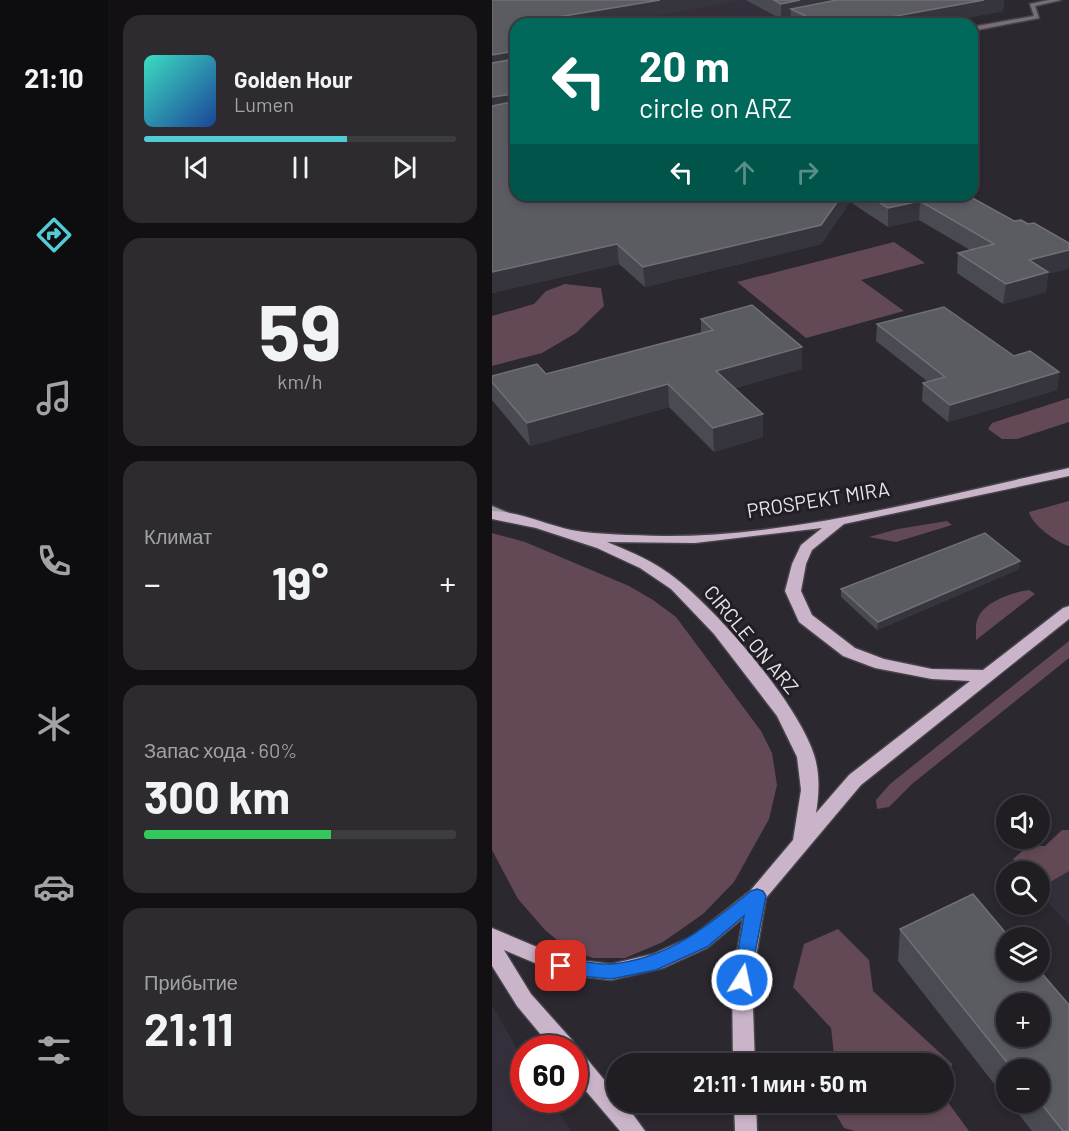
<!DOCTYPE html>
<html lang="ru">
<head>
<meta charset="utf-8">
<style>
  :root { --surface:#201e23; --page:#2d2b30; --text:#f1f3f6; --muted:#a2a2a6; --line:#3d3c41; --accent:#52cbd7 }
  body { margin:0; font-family:Barlow,sans-serif; background:var(--page); color:var(--text); height:100vh; display:flex; flex-direction:column; font-size:22px; white-space:nowrap }
  * { box-sizing:border-box; margin:0 }
  p { font-size:20px; color:var(--muted) }
  .icon { flex:none; width:33px; height:33px; fill:none; stroke:currentColor; stroke-width:2; stroke-linecap:round; stroke-linejoin:round }
  .map { position:relative; flex:1; overflow:hidden }
  .details { display:flex; flex-direction:column; gap:15px; padding:15px; background:#121013; width:384px }
  .details>* { flex:none }
  .banner { position:absolute; left:18px; top:18px; width:468px; height:183px; border-radius:18px; box-shadow:0 3px 9px #0003,0 0 0 2px var(--line); background:#00695c; color:#fff; overflow:hidden }
  .controls { position:absolute; left:504px; top:795px; display:grid; gap:12px }
  .controls a { display:grid; place-items:center; width:54px; height:54px; border-radius:50%; background:var(--surface); box-shadow:0 3px 9px #0003,0 0 0 2px var(--line); font-size:30px }
  .speed { position:absolute; left:18px; top:1035px; display:flex; gap:12px; font-size:30px; font-weight:700; text-align:center }
  .speed>* { display:grid; place-content:center; width:78px; height:78px; border-radius:50%; background:var(--surface); box-shadow:0 3px 9px #0003,0 0 0 2px var(--line); line-height:1 }
  .speed .limit { border:9px solid #d22; background:#fff; color:#111 }
  .pin { position:absolute; display:grid; place-items:center; width:51px; height:51px; color:#fff; margin:-26px; border-radius:12px; box-shadow:0 3px 9px #0006 }
  .me { position:absolute; width:66px; margin:-33px; rotate:10deg; stroke-linejoin:round; filter:drop-shadow(0 0 4px #0008) }
  .turn { display:flex; align-items:center; gap:21px; height:126px; padding:0 30px; font-size:27px }
  .turn .icon { width:78px; height:78px; stroke-width:2.5 }
  .turn b { display:block; font-size:42px; line-height:51px }
  .lanes { display:flex; align-items:center; height:57px; padding:0 30px; background:#0003; justify-content:center; gap:30px; direction:ltr }
  .lanes .off { opacity:.35 }
  .big { font-size:45px; font-weight:700; line-height:1.1 }
  .details .card { flex:1; display:flex; flex-direction:column; justify-content:center; gap:9px; min-width:0; padding:0 21px; border-radius:18px; background:var(--page) }
  .details .dial { align-items:center; gap:0 }
  .dial b { font-size:78px; line-height:1 }
  .song { display:flex; align-items:center; gap:18px }
  .cover { width:72px; height:72px; border-radius:9px; background:linear-gradient(135deg,hsl(170 70% 55%),hsl(220 70% 35%)) }
  .played { height:6px; border-radius:3px; background:linear-gradient(90deg,var(--accent) 65%,var(--line) 65%) }
  .keys { display:flex; justify-content:space-around; direction:ltr }
  .heat { display:flex; justify-content:space-between; align-items:center; font-size:33px; direction:ltr }
  .charge { height:9px; border-radius:4px; background:linear-gradient(90deg,#34c759 60%,var(--line) 0) }
  .trip { position:absolute; left:114px; top:1053px; width:348px; height:60px; border-radius:30px; background:var(--surface); box-shadow:0 3px 9px #0003,0 0 0 2px var(--line); font-weight:700; line-height:60px; text-align:center }
  main { display:flex; flex:1; min-height:0 }
  .tab-bar { display:flex; flex-direction:column; width:108px; justify-content:space-around; align-items:center; background:#0d0c0e; color:var(--muted) }
  .tab-bar .icon { width:42px; height:42px }
  .tab-bar .on { color:var(--accent) }
  .tab-bar b { font-size:27px; color:var(--text) }
  .map>svg:first-child { display:block }
  .built { fill:#352f3b }
  .green { fill:#634956 }
  .lines { fill:none; stroke-linecap:round; stroke-linejoin:round }
  .street-casing { stroke:#464349; stroke-width:3 }
  .secondary-casing { stroke:#464349; stroke-width:3 }
  .primary-casing { stroke:#464349; stroke-width:3 }
  .street { fill:#796f79; fill-rule:evenodd }
  .secondary { fill:#a696a6; fill-rule:evenodd }
  .primary { fill:#cab4c9; fill-rule:evenodd }
  .wall { fill:#4a4a52; fill-rule:evenodd }
  .shaded-wall { fill:#36353d }
  .building { fill:#5b5b62; stroke:#717078; stroke-width:1.5; fill-rule:evenodd }
  .route { fill:#1a73e8; stroke:#114b97; stroke-width:1.5 }
  .labels { text-anchor:middle; dominant-baseline:central; stroke-width:6; stroke-linejoin:round; paint-order:stroke }
  .street-label { font-size:20px; fill:#e9e6eb; stroke:#211e25 }
</style>
</head>
<body>
<main>
<nav class="tab-bar">
<b>21:10</b>
<svg class="icon on" aria-label="directions" viewBox="0 0 24 24"><path d="M12 3l9 9-9 9-9-9zM9 14v-3h6M13 9l2 2-2 2"/></svg>
<svg class="icon" aria-label="music" viewBox="0 0 24 24"><path d="M9 18V5l10-2v13"/><circle cx="6" cy="18" r="3"/><circle cx="16" cy="16" r="3"/></svg>
<svg class="icon" aria-label="phone" viewBox="0 0 24 24"><path d="M5 4h4l2 5-3 2q2 4 5 5l2-3 5 2v4C11 20 4 13 5 4z"/></svg>
<svg class="icon" aria-label="climate" viewBox="0 0 24 24"><path d="M12 3v18M4 7l16 10M4 17L20 7"/></svg>
<svg class="icon" aria-label="car" viewBox="0 0 24 24"><path d="M5 17H2v-5l4-1 3-4h7l3 4 3 1v5h-3M9 17h6M6 11h13"/><circle cx="7" cy="17" r="2"/><circle cx="17" cy="17" r="2"/></svg>
<svg class="icon" aria-label="filters" viewBox="0 0 24 24"><path d="M4 7h16M4 17h16"/><circle cx="9" cy="7" r="2"/><circle cx="15" cy="17" r="2"/></svg>
</nav>
<section class="details">
<div class="card">
<div class="song"><i class="cover"></i><div><b>Golden Hour</b><p>Lumen</p></div></div>
<div class="played"></div>
<div class="keys"><svg class="icon" aria-label="previous" viewBox="0 0 24 24"><path d="M18 5L8 12l10 7zM5 5v14"/></svg><svg class="icon" aria-label="pause" viewBox="0 0 24 24"><path d="M8 5v14M16 5v14"/></svg><svg class="icon" aria-label="next" viewBox="0 0 24 24"><path d="M6 5l10 7-10 7zM19 5v14"/></svg></div>
</div>
<div class="card dial"><b>59</b><p>km/h</p></div>
<div class="card"><p>Климат</p>
<div class="heat"><a>−</a><b class="big">19°</b><a>+</a></div>
</div>
<div class="card"><p>Запас хода · 60%</p><b class="big">300 km</b><div class="charge"></div></div>
<div class="card"><p>Прибытие</p><b class="big">21:11</b></div>
</section>
<div class="map">
<svg width="577" height="1131" viewBox="0 0 577 1131">
  <rect width="100%" height="100%" fill="#2b282f"/>
  <g class="built">
    <polygon points="0,0 380,0 249,24 24,24"/>
    <polygon points="577,848 577,925 548,893 548,872 529,872"/>
    <polygon points="0,1005 31,1059 32,1100 57,1100 80,1131 0,1131"/>
  </g>
  <g class="green">
    <polygon points="402,242 433,263 369,280 412,311 314,338 245,282"/>
    <polygon points="73,284 109,288 112,306 84,333 50,353 0,366 0,316 42,304 54,291"/>
    <polygon points="577,398 577,422 525,439 510,439 496,429 500,423"/>
    <path d="M577,501V546C565,543 539,524 537,512Z"/>
    <polygon points="455,521 460,525 404,542 377,537 406,529"/>
    <polygon points="0,533 33,542 137,586 161,600 184,617 269,731 280,753 285,785 277,819 242,882 211,914 171,942 133,958 101,958 77,950 53,930 26,899 0,850"/>
    <path d="M537,590L543,594L484,640C484,632 483,622 487,616C494,601 522,592 537,590Z"/>
    <polygon points="577,641 577,658 420,784 397,807 385,809 384,800 398,784"/>
    <polygon points="570,830 577,830 577,871 553,885 548,883 548,872 531,871 521,859 536,846 553,846"/>
    <polygon points="346,929 377,960 381,991 460,1064 452,1095 452,1064 343,1063 339,1028 301,987 312,944"/>
    <polygon points="452,1097 477,1131 363,1131 352,1128 339,1106 340,1102 452,1102"/>
  </g>
  <g class="lines">
    <defs>
      <g id="street">
        <polygon points="557,0 569,0 543,6 547,18 480,31 480,27 542,16 538,4"/>
        <polygon points="313,15 315,18 286,24 273,24"/>
      </g>
      <polygon id="secondary" points="0,506 17,513 19,515 13,518 0,513"/>
      <g id="primary">
        <path d="M577,468V476L352,524L320,550L314,564L309,591L320,615L363,648L392,659L440,669L491,670L571,608L577,606V619L369,785L274,898L260,980L263,1064H241L240,980L251,918L215,948L171,968L119,980L69,974L12,950L39,994L81,1041L84,1048L83,1051L90,1053L124,1094V1102H132L153,1131H128L82,1077V1048H60L25,1006L0,966V928L71,958L119,964L161,954L201,936L258,891L301,840L309,790L305,757L285,716L222,634L179,589L148,568L105,548L44,528L0,519V511C28,512 53,524 79,530C108,535 141,535 170,536C303,537 447,496 577,468ZM330,528L309,545L300,564L293,591L307,622L351,656L383,668L440,679L478,681L357,775L324,813C327,795 328,776 323,758C309,706 218,600 172,570C155,558 134,550 115,542L203,543Z"/>
        <polygon points="242,1102 264,1102 265,1131 243,1131"/>
      </g>
    </defs>
    <use href="#street" class="street-casing"/>
    <use href="#secondary" class="secondary-casing"/>
    <use href="#primary" class="primary-casing"/>
    <use href="#street" class="street"/>
    <use href="#secondary" class="secondary"/>
    <use href="#primary" class="primary"/>
  </g>
  <g class="wall">
    <polygon points="254,0 512,0 511,11 442,24 300,24 299,17 289,19"/>
    <polygon points="24,24 24,195 103,201 133,195 475,195 556,274 554,292 511,304 465,273 466,253 478,250 427,220 396,227 358,202 329,244 153,287 127,264 0,293"/>
    <polygon points="209,319 310,369 243,388 271,437 222,452 177,407 38,446 0,400 0,376 54,374 209,333"/>
    <polygon points="385,324 522,356 567,372 565,390 456,422 430,401 431,383 436,382 384,341"/>
    <polygon points="527,569 385,630 349,597 349,589"/>
    <path d="M481,894L518,938H514V970H547L577,1005V1131H540L517,1102H548V1070H514V1099L406,961L408,929ZM514,1004H548V1036H514Z"/>
  </g>
  <g class="shaded-wall">
    <polygon points="168,0 253,0 117,24 28,24"/>
    <polygon points="308,0 385,0 299,9 299,17 289,19 289,4"/>
    <polygon points="492,0 512,0 511,11 442,24 360,24"/>
    <polygon points="22,51 24,67 0,71 0,55"/>
    <polygon points="22,94 24,111 0,115 0,97"/>
    <polygon points="350,195 358,195 358,202 329,244 153,287 151,267"/>
    <polygon points="428,201 427,220 396,227 396,208"/>
    <polygon points="125,244 127,264 0,293 0,272"/>
    <polygon points="577,250 577,269 556,274 554,292 511,304 514,284 537,260"/>
    <polygon points="310,347 310,369 224,393 224,371"/>
    <polygon points="567,372 565,390 456,422 458,405"/>
    <polygon points="176,384 177,407 38,446 35,423"/>
    <polygon points="271,414 271,437 222,452 221,428"/>
    <polygon points="528,561 527,569 385,630 386,622"/>
  </g>
  <g class="building">
    <polygon points="0,0 168,0 24,24 21,25 24,27 24,53 22,51 0,55"/>
    <polygon points="282,0 308,0 289,4"/>
    <polygon points="345,0 492,0 360,24 330,24 299,9"/>
    <polygon points="24,55 24,96 22,94 0,97 0,63 23,59"/>
    <polygon points="24,100 24,195 96,195 103,201 133,195 350,195 329,225 151,267 125,244 0,272 0,106 24,101"/>
    <polygon points="376,195 475,195 522,221 529,220 536,224 542,223 577,243 577,250 537,260 556,272 514,284 466,253 502,244 428,201 396,208"/>
    <polygon points="260,305 310,347 224,371 271,414 221,428 176,384 35,423 0,382 0,376 45,364 54,374 221,330 209,319"/>
    <polygon points="452,307 522,356 538,351 567,372 458,405 431,383 453,377 385,324"/>
    <polygon points="493,533 528,561 386,622 349,589"/>
    <path d="M481,894L518,938H514V970H547L577,1005V1131H571L548,1102V1070H521L408,929ZM514,1004H548V1036H514Z"/>
  </g>
  <path class="route" d="M265,889L271,891L274,896L257,985L250,987L244,985L241,980L252,916L215,947L164,970L119,979L69,974L62,972L59,966L62,961L69,958C85,960 104,965 120,964C178,958 215,926 259,891Z"/>
  <g class="labels">
    <g class="street-label">
      <text transform="translate(326 499) rotate(-9)">PROSPEKT MIRA</text>
      <text transform="translate(260 639) rotate(50)">CIRCLE ON ARZ</text>
    </g>
  </g>
</svg>
<div class="controls">
<a><svg class="icon" aria-label="sound" viewBox="0 0 24 24"><path d="M4 9h4l5-4v14l-5-4H4zM17 9q2 3 0 6"/></svg></a>
<a><svg class="icon" aria-label="search" viewBox="0 0 24 24"><circle cx="10" cy="10" r="6"/><path d="M15 15l6 6"/></svg></a>
<a><svg class="icon" aria-label="layers" viewBox="0 0 24 24"><path d="M12 4l9 5-9 5-9-5zM3 14l9 5 9-5"/></svg></a>
<a>+</a>
<a>−</a>
</div>
<div class="speed"><div class="limit">60</div></div>
<div class="pin" style="left:69px;top:966px;background:#d93025"><svg class="icon" aria-label="arrive" viewBox="0 0 24 24"><path d="M6 21V4h12l-3 4 3 4H6"/></svg></div>
<svg class="me" style="left:250px;top:980px" viewBox="-20 -20 40 40"><circle r="17" fill="#1a73e8" stroke="#fff" stroke-width="3"/><path d="M0-11L8 9 0 5-8 9z" fill="#fff"/></svg>
<div class="trip">21:11 · 1 мин · 50 m</div>
<div class="banner">
<div class="turn"><svg class="icon" aria-label="left" viewBox="0 0 24 24"><path d="M17 20v-9H6M10 6l-5 5 5 5"/></svg><div><b>20 m</b>circle on ARZ</div></div>
<div class="lanes"><svg class="icon" aria-label="left" viewBox="0 0 24 24"><path d="M17 20v-9H6M10 6l-5 5 5 5"/></svg><svg class="icon off" aria-label="ahead" viewBox="0 0 24 24"><path d="M12 20V5M6 11l6-6 6 6"/></svg><svg class="icon off" aria-label="right" viewBox="0 0 24 24"><path d="M7 20v-9h11M14 6l5 5-5 5"/></svg></div>
</div>
</div>
</main>
</body>
</html>
